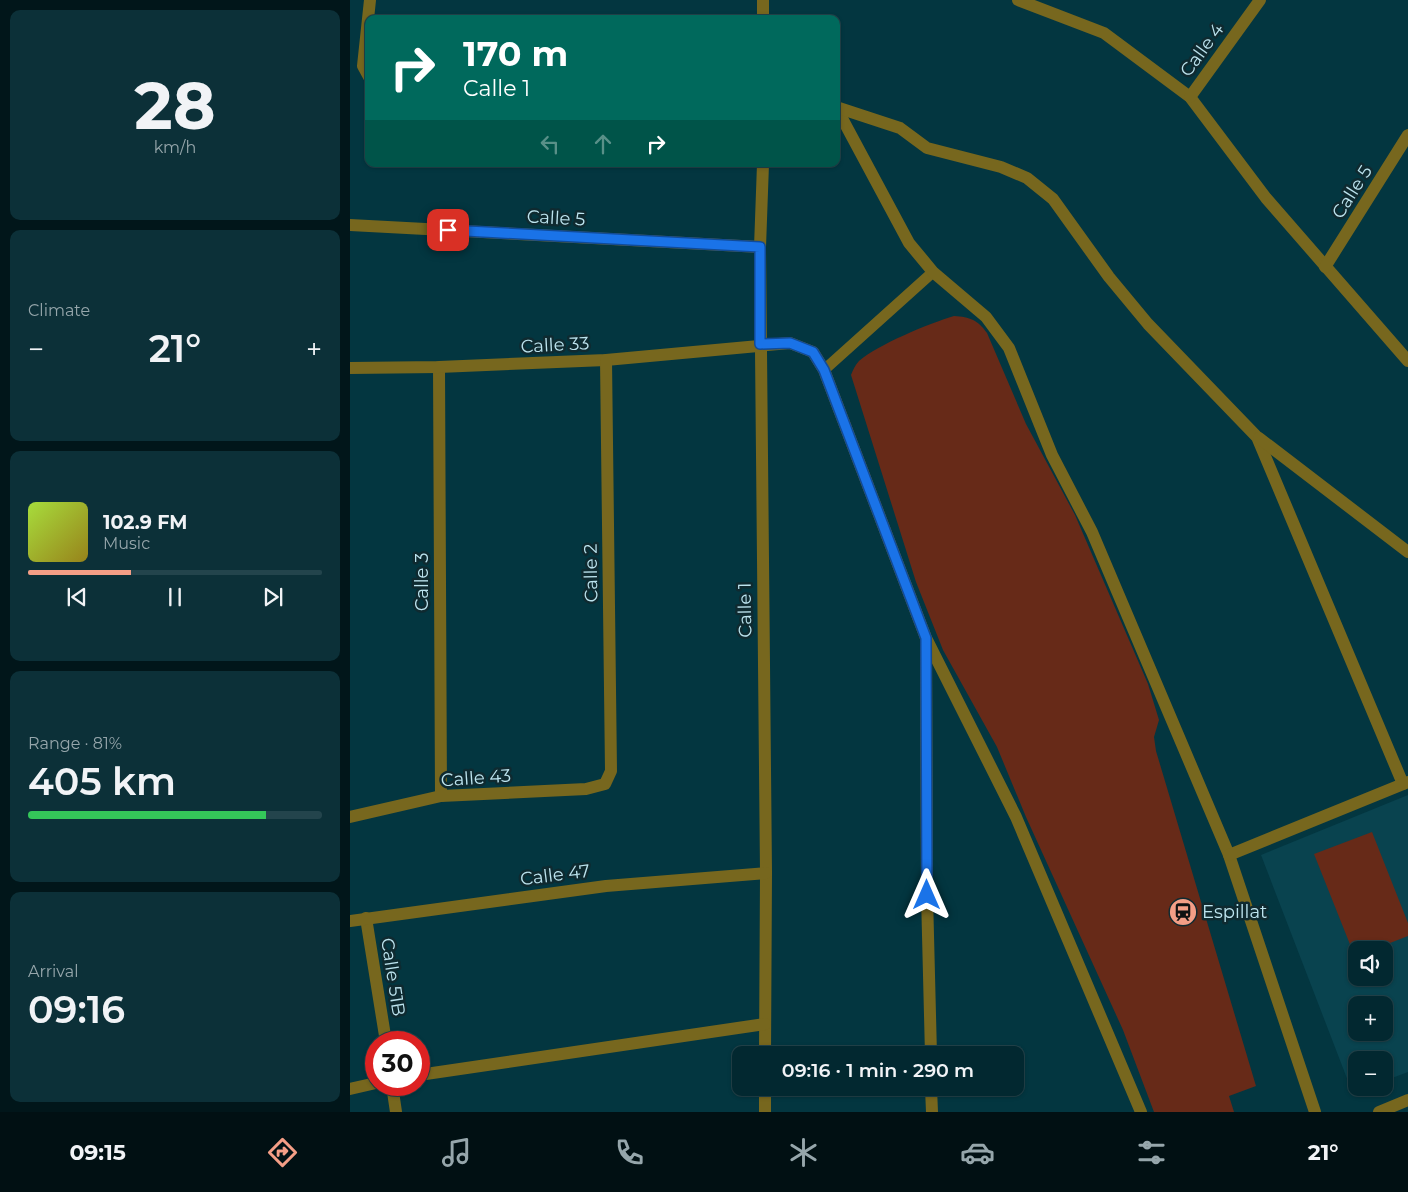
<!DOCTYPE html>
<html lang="en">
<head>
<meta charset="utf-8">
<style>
  :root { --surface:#022830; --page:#0c3038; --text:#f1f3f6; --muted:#96a6ab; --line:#23444c; --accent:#f49e86 }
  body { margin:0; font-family:Montserrat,sans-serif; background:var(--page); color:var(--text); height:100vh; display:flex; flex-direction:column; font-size:19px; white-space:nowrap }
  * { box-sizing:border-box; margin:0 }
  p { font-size:16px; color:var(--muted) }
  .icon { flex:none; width:28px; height:28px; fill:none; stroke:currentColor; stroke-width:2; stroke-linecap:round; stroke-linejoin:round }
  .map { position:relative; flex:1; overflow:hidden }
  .panel { display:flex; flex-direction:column; gap:10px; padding:10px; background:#01161a; width:350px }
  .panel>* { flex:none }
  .guide { position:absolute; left:15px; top:15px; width:475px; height:152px; border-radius:10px; box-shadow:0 1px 4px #0004,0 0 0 1px var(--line); background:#00695c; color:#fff; overflow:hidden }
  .tools { position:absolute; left:998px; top:941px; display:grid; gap:10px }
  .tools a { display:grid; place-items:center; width:45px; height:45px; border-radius:10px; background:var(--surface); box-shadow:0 1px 4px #0004,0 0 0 1px var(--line); font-size:25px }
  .speed { position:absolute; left:15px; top:1031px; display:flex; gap:10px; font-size:25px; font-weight:700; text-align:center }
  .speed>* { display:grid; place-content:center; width:65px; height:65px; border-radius:50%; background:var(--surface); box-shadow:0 1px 4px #0004,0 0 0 1px var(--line); line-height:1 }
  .speed .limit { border:8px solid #d22; background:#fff; color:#111 }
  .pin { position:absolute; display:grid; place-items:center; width:42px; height:42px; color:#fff; margin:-21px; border-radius:10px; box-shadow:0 2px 8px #0006 }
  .me { position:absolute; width:55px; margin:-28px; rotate:0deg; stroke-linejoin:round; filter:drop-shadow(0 0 4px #0008) }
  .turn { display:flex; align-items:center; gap:18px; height:105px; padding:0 15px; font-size:22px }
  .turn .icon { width:65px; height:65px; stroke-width:2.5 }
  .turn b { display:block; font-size:35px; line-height:42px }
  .lanes { display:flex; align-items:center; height:48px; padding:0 15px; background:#0003; justify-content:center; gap:25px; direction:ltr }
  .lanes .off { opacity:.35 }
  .big { font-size:38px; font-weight:600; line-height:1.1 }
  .panel .card { flex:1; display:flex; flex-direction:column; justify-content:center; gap:8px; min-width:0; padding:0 18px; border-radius:10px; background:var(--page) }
  .panel .dial { align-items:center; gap:0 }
  .dial b { font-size:65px; line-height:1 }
  .song { display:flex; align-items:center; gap:15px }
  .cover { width:60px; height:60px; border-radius:8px; background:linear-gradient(135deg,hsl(80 70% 55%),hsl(50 70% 35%)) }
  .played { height:5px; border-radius:2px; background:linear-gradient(90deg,var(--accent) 35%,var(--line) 35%) }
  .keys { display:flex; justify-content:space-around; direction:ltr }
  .heat { display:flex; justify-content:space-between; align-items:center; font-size:28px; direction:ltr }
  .charge { height:8px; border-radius:4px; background:linear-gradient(90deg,#34c759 81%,var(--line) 0) }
  .trip { position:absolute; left:382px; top:1046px; width:292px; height:50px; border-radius:10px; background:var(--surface); box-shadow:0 1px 4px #0004,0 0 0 1px var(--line); font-weight:600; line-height:50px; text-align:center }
  .dock { display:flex; height:80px; justify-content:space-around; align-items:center; background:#011013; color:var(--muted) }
  .dock .icon { width:35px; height:35px }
  .dock .on { color:var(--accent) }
  .dock b { font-size:22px; color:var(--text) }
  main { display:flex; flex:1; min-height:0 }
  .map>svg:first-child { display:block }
  .built { fill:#09434f; fill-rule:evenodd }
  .green { fill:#672a18 }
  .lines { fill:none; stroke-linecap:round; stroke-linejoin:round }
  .service { stroke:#77671e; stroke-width:11 }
  .minor { stroke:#77671e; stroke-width:12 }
  .route-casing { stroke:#114b97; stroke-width:12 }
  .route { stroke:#1a73e8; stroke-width:9 }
  .labels { text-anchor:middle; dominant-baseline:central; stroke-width:5; stroke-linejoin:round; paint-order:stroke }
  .street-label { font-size:18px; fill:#bde4ef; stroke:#0f2a30 }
  .poi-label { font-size:18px; fill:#bde4ef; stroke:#0f2a30; text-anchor:start }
</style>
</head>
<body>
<main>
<section class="panel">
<div class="card dial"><b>28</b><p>km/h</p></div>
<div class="card"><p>Climate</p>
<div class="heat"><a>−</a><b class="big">21°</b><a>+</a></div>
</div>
<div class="card">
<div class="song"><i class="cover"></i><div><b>102.9 FM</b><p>Music</p></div></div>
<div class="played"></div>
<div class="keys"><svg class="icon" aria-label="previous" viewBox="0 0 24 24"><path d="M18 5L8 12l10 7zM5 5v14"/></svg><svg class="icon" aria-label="pause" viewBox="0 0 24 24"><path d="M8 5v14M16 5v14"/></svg><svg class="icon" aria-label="next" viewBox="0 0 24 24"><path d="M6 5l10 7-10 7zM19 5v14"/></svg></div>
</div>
<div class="card"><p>Range · 81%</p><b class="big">405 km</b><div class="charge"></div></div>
<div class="card"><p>Arrival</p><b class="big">09:16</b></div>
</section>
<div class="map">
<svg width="1058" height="1112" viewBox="0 0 1058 1112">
  <rect width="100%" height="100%" fill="#033640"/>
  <path class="built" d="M1058,795V1072L1034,1081V1060H1006V1088H1019L1003,1094L911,855ZM1006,950H1034V978H1006ZM1006,1005H1034V1032H1006Z"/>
  <g class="green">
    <path d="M604,316C620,317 628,320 637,333L676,424L725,515L798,684L809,720L804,737L806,751L906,1086L879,1096L884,1112H804L773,1030L676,817L647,747L593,650L566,582L501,375C503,370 505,365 509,361C527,345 580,323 604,316Z"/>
    <polygon points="1022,832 1058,923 1058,936 1022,950 1006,950 1005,957 964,854"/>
  </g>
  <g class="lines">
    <polyline class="service" points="474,370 583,272"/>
    <g class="minor">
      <polyline points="413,0 413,19"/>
      <polyline points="668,0 754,33 840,97 916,198 1058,361"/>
      <polyline points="19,77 13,66 20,0"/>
      <polyline points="840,97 910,0"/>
      <polyline points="486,107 559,243 583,272 636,317 659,348 702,455 742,532 879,855 965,1112"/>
      <polyline points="486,107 550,128 577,148 651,167 677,178 703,199 759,277 798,324 907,437 1053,784"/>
      <polyline points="413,164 410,247 416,873 415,1055"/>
      <polyline points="0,225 410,247"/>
      <polyline points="975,267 1058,135"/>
      <polyline points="89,367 91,796"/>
      <polyline points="0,368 89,367 256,360 440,343 463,352 474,370 576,638 666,817 791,1112"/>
      <polyline points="909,438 1058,552"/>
      <polyline points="576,640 577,895 581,1055"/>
      <polyline points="0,817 91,796 236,789 255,784 261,771 256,360"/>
      <polyline points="879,855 1058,782"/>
      <polyline points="16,918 36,1042"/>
      <polyline points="0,921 256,886 416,873"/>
      <polyline points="69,1075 415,1024"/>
      <polyline points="42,1085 46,1112"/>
      <polyline points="581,1088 582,1112"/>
      <polyline points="0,1089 26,1083"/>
      <polyline points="415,1112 415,1088"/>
      <polyline points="1029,1112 1058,1100"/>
    </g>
  </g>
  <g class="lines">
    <defs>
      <polyline id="route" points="98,230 410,247 410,344 440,343 463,352 474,370 576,638 577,895"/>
    </defs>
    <use href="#route" class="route-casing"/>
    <use href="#route" class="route"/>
  </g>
  <defs>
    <symbol id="station-disc" viewBox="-11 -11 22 22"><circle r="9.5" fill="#f49e86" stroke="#0f2a30"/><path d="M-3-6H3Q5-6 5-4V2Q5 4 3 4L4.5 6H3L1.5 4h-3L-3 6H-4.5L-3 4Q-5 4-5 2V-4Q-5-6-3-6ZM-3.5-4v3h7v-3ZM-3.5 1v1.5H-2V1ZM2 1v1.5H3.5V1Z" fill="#111"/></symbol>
  </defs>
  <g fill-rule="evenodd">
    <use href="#station-disc" x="817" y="896" width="32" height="32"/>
  </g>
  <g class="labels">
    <g class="street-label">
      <text transform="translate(852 50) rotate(-54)">Calle 4</text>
      <text transform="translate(1002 192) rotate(-58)">Calle 5</text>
      <text transform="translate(206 218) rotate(3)">Calle 5</text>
      <text transform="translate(205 345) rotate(-3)">Calle 33</text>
      <text transform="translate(241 573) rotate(-91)">Calle 2</text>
      <text transform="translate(72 582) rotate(-90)">Calle 3</text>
      <text transform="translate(395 610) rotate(-91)">Calle 1</text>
      <text transform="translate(126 778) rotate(-4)">Calle 43</text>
      <text transform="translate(205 875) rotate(-7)">Calle 47</text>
      <text transform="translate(43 977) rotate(81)">Calle 51B</text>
    </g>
    <g class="poi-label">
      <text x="852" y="912">Espillat</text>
    </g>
  </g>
</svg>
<div class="tools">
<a><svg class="icon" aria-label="sound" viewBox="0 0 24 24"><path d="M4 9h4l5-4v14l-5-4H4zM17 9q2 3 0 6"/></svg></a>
<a>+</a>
<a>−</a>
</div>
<div class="speed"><div class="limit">30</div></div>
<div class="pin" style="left:98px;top:230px;background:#d93025"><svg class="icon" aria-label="arrive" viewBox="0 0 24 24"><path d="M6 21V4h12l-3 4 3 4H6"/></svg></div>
<svg class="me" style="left:577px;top:895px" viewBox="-20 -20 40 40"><path d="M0-17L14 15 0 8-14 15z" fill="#1a73e8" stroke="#fff" stroke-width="4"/></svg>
<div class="trip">09:16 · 1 min · 290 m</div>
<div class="guide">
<div class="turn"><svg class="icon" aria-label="right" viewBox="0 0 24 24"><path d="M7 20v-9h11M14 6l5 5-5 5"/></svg><div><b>170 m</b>Calle 1</div></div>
<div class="lanes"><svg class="icon off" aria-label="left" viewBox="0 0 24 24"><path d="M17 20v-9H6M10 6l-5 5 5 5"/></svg><svg class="icon off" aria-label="ahead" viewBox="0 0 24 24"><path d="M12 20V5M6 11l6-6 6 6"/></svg><svg class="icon" aria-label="right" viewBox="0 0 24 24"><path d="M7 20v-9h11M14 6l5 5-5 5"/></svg></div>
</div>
</div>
</main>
<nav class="dock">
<b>09:15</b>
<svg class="icon on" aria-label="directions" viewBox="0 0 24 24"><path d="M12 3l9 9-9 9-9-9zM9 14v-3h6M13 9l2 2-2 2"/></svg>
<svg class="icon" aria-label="music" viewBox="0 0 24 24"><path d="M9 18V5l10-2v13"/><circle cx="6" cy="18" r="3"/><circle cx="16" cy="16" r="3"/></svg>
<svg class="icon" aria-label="phone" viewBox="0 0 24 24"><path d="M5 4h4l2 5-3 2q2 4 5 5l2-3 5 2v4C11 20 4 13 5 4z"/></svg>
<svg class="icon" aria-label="climate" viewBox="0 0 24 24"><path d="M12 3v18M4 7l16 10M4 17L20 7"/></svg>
<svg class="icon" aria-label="car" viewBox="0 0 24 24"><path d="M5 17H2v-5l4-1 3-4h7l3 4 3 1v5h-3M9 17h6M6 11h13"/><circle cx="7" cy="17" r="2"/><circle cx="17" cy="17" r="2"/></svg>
<svg class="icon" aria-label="filters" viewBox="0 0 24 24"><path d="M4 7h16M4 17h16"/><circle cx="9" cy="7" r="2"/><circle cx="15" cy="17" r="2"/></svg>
<b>21°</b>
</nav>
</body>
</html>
